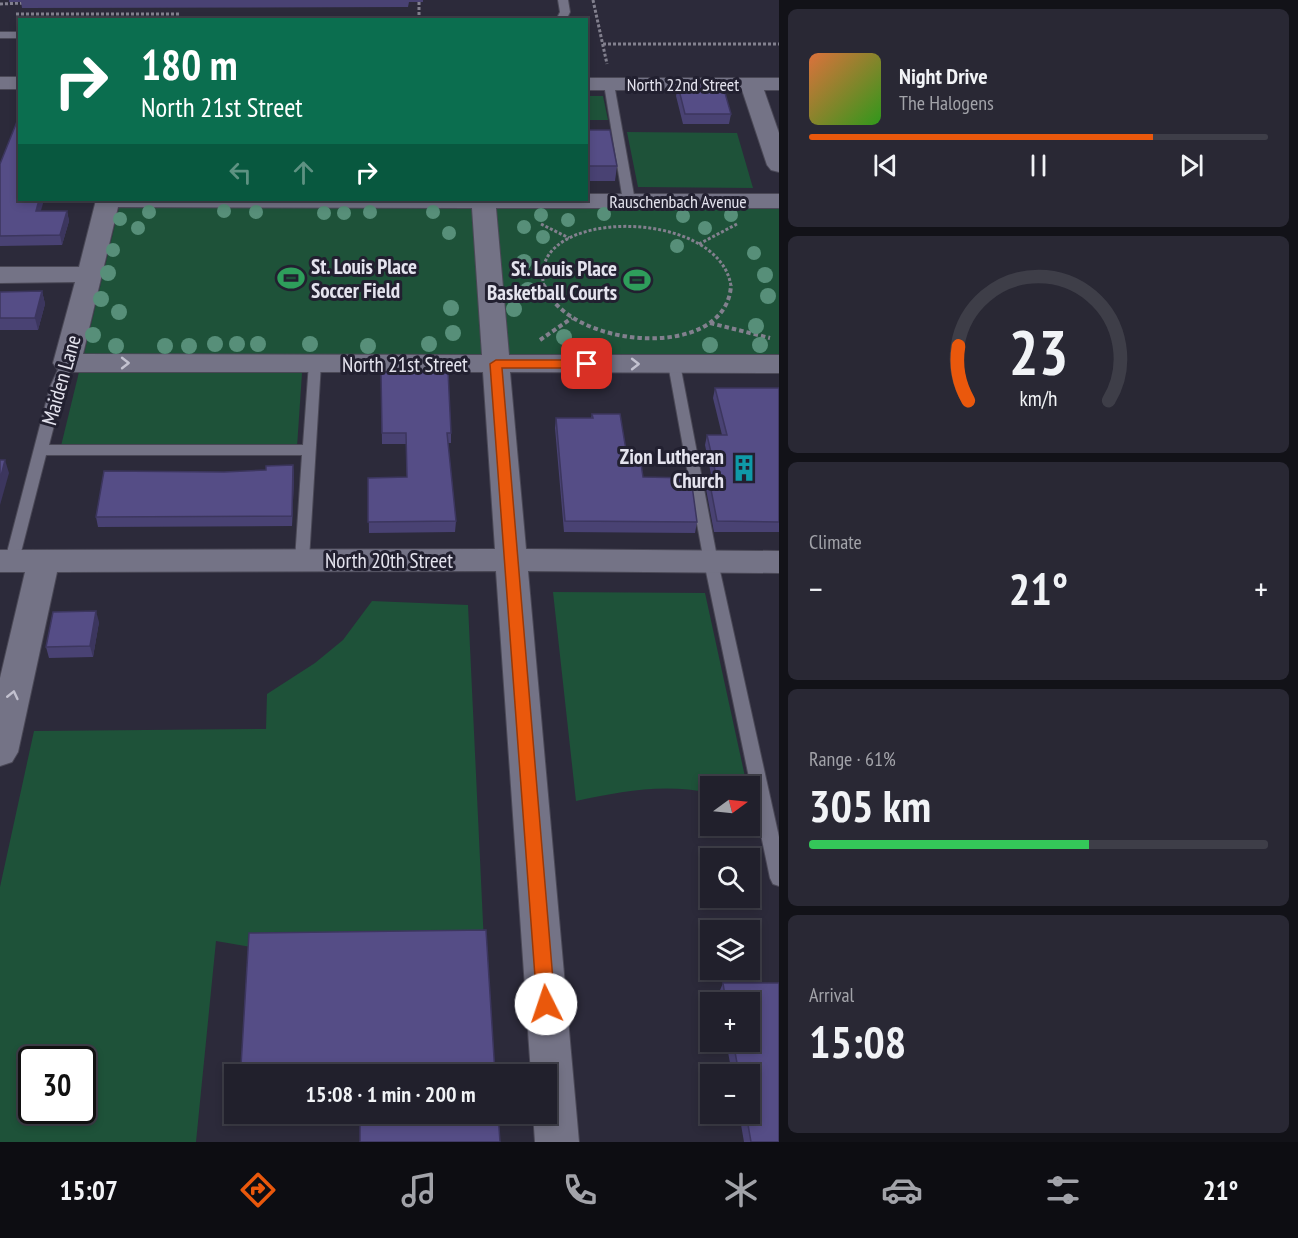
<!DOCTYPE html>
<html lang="en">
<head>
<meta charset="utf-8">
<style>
  :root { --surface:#21202c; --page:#292834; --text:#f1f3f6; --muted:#a2a3a9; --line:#3e3e48; --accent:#ea580c }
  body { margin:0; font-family:"PT Sans Narrow",sans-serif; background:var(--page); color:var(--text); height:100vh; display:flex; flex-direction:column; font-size:22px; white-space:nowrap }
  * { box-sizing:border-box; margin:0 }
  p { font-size:20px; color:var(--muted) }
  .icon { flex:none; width:33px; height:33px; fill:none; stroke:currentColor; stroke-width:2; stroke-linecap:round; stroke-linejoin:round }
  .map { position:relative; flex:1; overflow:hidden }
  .side { display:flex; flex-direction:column; gap:9px; padding:9px; background:#121218; width:519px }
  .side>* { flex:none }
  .top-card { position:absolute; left:18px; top:18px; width:570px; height:183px; border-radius:0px; box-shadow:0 3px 9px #0003,0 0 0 2px var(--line); background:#0b6e4f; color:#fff; overflow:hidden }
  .needle { width:39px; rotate:75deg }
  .buttons { position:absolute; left:700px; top:776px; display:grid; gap:12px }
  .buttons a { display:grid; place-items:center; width:60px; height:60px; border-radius:0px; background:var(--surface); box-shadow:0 3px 9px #0003,0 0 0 2px var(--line); font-size:30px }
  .speed { position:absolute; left:18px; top:1046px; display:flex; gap:12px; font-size:30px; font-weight:700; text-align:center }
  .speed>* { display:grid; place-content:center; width:78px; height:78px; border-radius:50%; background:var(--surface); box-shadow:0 3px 9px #0003,0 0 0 2px var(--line); line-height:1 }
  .speed .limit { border:3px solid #111; border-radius:9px; background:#fff; color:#111 }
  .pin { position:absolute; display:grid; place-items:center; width:51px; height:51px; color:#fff; margin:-26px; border-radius:12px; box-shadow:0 3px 9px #0006 }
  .me { position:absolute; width:66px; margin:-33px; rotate:356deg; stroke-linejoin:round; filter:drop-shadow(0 0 4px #0008) }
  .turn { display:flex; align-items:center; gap:21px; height:126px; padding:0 24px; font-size:27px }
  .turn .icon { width:78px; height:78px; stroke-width:2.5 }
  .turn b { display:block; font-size:42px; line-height:51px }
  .lanes { display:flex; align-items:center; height:57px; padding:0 24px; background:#0003; justify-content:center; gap:30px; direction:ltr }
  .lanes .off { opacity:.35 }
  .big { font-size:45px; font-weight:800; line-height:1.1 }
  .side .tile { flex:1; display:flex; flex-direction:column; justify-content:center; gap:9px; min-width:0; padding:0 21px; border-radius:9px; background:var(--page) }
  .side .dial { align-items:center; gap:0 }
  .dial svg { height:156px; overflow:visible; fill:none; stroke:var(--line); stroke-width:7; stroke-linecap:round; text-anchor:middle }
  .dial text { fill:var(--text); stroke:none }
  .song { display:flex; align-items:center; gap:18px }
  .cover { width:72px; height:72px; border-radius:9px; background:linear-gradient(135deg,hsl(20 70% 55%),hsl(110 70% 35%)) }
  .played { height:6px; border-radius:3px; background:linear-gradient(90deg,var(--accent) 75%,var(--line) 75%) }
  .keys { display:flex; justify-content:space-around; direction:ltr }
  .heat { display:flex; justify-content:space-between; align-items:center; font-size:33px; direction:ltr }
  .charge { height:9px; border-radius:4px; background:linear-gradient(90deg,#34c759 61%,var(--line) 0) }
  .trip { position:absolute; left:224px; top:1064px; width:333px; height:60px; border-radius:0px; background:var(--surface); box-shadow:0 3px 9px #0003,0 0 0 2px var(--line); font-weight:800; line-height:60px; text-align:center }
  .menu { display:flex; height:96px; justify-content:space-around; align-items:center; background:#0d0d12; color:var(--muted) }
  .menu .icon { width:42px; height:42px }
  .menu .active { color:var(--accent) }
  .menu b { font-size:27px; color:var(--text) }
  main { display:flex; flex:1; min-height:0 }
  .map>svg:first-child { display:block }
  .green { fill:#1e5239; fill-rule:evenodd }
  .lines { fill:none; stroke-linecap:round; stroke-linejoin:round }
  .service-casing { stroke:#4a4856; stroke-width:2 }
  .minor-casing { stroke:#4a4856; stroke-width:2 }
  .path-far1 { stroke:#82808e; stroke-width:3; stroke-dasharray:3 2; stroke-linecap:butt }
  .path { stroke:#82808e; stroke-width:4; stroke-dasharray:4.5 3; stroke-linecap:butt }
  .service { fill:#747386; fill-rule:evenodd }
  .minor { fill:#747386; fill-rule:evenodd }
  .tree { fill:#578f79 }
  .wall { fill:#494273 }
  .shaded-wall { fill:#3c365e }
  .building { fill:#554d86; stroke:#3c365e; stroke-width:1.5 }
  .oneway { stroke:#c2c1cf }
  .route { fill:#ea580c; stroke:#983908; stroke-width:1.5 }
  .labels { text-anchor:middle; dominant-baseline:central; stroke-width:6; stroke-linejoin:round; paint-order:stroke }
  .far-street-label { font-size:18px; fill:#e4e3ee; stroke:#222030 }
  .poi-label { font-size:21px; font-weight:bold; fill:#e4e3ee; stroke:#222030; text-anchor:end }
  .street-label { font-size:21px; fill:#e4e3ee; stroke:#222030 }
</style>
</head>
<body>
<main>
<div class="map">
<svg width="779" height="1142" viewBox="0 0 779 1142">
  <rect width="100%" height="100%" fill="#2c2a3a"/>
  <g class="green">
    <polygon points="587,96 603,96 608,120 587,120"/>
    <polygon points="627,132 737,133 753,188 638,187"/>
    <polygon points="779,207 779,356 84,354 119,208"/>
    <polygon points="79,372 302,373 297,447 61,446"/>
    <path d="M553,592L705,593L747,786H711V793C664,783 622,791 576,801Z"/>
    <path d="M372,601L468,605L484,944L251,947L216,941L196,1142H0V887L34,731L266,729L267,694L315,663L343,640ZM32,1059H82V1110H32Z"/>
  </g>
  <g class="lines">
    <defs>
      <g id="service">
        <polygon points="558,0 568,0 570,12 566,20 556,20 560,12"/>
        <rect x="0" y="32" width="20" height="6"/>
        <polygon points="609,81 614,84 635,201 629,204 623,201 604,84"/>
        <polygon points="67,359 73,363 64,387 49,445 303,445 309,363 310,360 320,360 321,363 309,560 307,564 297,564 295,560 302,455 46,455 19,560 17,564 7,564 5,560 50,387 61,363"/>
        <polygon points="674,360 680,364 718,562 779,837 779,886 773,884 770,878 704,562 668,364"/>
      </g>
      <g id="minor">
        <rect x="0" y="77" width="20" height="12"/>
        <polygon points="586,78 779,78 779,90 764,90 779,133 779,172 771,170 767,165 742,90 586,90"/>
        <path d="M586,194H779V208H496L509,355H779V373L510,372L526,549L779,551V573L528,571L579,1142H535L533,1113H546V1074H531L496,571L57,572L18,752L12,762L0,766V678L25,572H0V550L495,549L483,372H67L57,369L53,363L75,282L0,283V267H79L96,200H586ZM118,207L472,208L482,355L83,354Z"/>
      </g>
    </defs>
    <use href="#service" class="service-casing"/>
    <use href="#minor" class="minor-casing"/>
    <g class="path-far1">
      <polyline points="593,0 607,64"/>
      <polyline points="419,2 419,20"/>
      <polyline points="0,4 24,3"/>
      <polyline points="16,14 180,14"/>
      <polyline points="603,44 779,44"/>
      <polyline points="541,224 569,238"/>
      <polyline points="699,244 737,224"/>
      <path d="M544,286C524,207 719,206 731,286"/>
    </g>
    <g class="path">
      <path d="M544,285C567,349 727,363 731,285"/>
      <polyline points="710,323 770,338"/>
      <polyline points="540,340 572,318"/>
    </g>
    <use href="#service" class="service"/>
    <use href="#minor" class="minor"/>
  </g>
  <g class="tree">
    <circle cx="224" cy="211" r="7"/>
    <circle cx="149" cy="212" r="7"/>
    <circle cx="256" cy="212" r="7"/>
    <circle cx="370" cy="212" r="7"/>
    <circle cx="433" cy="212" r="7"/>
    <circle cx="324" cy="213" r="7"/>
    <circle cx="344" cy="213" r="7"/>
    <circle cx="604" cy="214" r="7"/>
    <circle cx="541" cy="215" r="7"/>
    <circle cx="731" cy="215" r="7"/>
    <circle cx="683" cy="216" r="7"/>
    <circle cx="120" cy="219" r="7"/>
    <circle cx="568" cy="220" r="7"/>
    <circle cx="524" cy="227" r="7"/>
    <circle cx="138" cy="228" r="7"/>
    <circle cx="705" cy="228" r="7"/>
    <circle cx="449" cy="233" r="7"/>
    <circle cx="543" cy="237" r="7"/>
    <circle cx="677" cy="246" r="7"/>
    <circle cx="113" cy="250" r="7"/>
    <circle cx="754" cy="253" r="7"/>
    <circle cx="524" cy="262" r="8"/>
    <circle cx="108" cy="273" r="8"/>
    <circle cx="765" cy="275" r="8"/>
    <circle cx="528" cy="290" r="8"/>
    <circle cx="768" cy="296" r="8"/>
    <circle cx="101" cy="299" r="8"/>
    <circle cx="451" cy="308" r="8"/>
    <circle cx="514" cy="309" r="8"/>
    <circle cx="119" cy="312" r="8"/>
    <circle cx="756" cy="326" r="8"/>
    <circle cx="453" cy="333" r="8"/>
    <circle cx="93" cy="335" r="8"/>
    <circle cx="564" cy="337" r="8"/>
    <circle cx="215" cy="344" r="8"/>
    <circle cx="237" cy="344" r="8"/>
    <circle cx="258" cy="344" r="8"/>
    <circle cx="310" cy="344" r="8"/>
    <circle cx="429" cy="344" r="8"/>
    <circle cx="710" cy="345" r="8"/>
    <circle cx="760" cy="345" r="8"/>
    <circle cx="116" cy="346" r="8"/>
    <circle cx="165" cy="346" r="8"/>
    <circle cx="189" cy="346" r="8"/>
    <circle cx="368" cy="346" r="8"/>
    <circle cx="586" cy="346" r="8"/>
  </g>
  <g class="wall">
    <polygon points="9,0 423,0 423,2 409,2 408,7 22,8 21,2 9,2"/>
    <polygon points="678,86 731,114 729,124 683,124 676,96"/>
    <polygon points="586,130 617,166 615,181 586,181"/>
    <polygon points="0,164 41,211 67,211 69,221 62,245 0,246"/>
    <polygon points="42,291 45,304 38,330 0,330 0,292"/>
    <polygon points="381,372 451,433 451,443 448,443 456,521 455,532 369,533 368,478 407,477 406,444 382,444"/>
    <polygon points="715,388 779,388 779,532 714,532 706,489 709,479 712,479 705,445 707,435 722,435 713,398"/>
    <polygon points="592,414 643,477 697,522 695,533 564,532 555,428 556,418 591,418"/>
    <polygon points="293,465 294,476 292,526 98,527 96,517 224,472 266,470"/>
    <polygon points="99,622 93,657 49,658 46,647"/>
    <polygon points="249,933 495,1074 243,1074 241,1066"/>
    <polygon points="723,983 779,983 779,1142 744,1142 739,1113 750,1113 750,1074 732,1074 726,1041 750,1041 750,1002 719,1002 718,995"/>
  </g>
  <g class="shaded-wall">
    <polygon points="39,200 44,200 38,221 36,211"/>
    <polygon points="67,211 69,221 62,245 60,235"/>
    <polygon points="42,291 45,304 38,330 35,318"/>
    <polygon points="5,460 9,473 0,505 0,480"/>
    <polygon points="293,465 294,476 292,526 292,516"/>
    <polygon points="96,611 99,622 93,657 90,646"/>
  </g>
  <g class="building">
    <polygon points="678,86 723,86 731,114 685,114"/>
    <polygon points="20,114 20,200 39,200 36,211 67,211 60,235 0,236 0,164"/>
    <polygon points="586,130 610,130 617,166 586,166"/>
    <polygon points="42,291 35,318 0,318 0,292"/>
    <polygon points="448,371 451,433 447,433 456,521 368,522 368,478 407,477 406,433 382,433 381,372"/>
    <polygon points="715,388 779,388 779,522 717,521 709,479 717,479 707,435 727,435"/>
    <polygon points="592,414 620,414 627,456 640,457 643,477 691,478 697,522 565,521 556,418 593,418"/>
    <polygon points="0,460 5,460 0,480"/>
    <polygon points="293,465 292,516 96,517 104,471 224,472 266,470 266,466"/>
    <polygon points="96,611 90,646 46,647 53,612"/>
    <polygon points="486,930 495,1074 360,1074 360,1064 241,1066 249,933"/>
    <polygon points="723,983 779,983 779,1142 751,1142 746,1113 750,1113 750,1074 739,1074 733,1041 750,1041 750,1002 726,1002"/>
    <polygon points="360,1113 498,1113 500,1142 360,1142"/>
  </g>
  <defs><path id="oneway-chevron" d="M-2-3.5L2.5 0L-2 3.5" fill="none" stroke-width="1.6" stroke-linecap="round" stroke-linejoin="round" transform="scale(1.5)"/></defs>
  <g class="oneway">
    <use href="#oneway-chevron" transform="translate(125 363)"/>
    <use href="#oneway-chevron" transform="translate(635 364)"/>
    <use href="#oneway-chevron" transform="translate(13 695) rotate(-77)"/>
  </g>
  <polygon class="route" points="496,360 587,360 593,364 587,368 502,368 555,1004 552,1009 546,1012 540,1009 537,1004 490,364"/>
  <defs>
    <symbol id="stadium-bare" viewBox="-9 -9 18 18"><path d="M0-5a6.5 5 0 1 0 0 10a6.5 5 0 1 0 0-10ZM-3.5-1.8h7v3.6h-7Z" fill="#2e9e5b" stroke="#222030" stroke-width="2.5" paint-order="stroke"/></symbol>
    <symbol id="building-bare" viewBox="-9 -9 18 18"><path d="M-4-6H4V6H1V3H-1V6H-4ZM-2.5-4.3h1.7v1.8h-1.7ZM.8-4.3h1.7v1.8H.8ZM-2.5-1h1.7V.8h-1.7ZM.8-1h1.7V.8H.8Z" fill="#0f9aa8" stroke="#222030" stroke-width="2.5" paint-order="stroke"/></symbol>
  </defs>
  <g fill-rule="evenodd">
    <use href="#stadium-bare" x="272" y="259" width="38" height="38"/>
    <use href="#stadium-bare" x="618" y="261" width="38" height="38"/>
    <use href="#building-bare" x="725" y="449" width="38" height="38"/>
  </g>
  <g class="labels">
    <g class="far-street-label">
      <text x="683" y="84">North 22nd Street</text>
      <text x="678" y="201">Rauschenbach Avenue</text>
    </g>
    <g class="poi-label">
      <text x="311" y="266" text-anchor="start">St. Louis Place<tspan x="311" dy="24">Soccer Field</tspan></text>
      <text x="617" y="268">St. Louis Place<tspan x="617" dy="24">Basketball Courts</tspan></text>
      <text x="724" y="456">Zion Lutheran<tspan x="724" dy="24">Church</tspan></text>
    </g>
    <g class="street-label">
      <text x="405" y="364">North 21st Street</text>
      <text transform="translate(61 380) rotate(-74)">Maiden Lane</text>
      <text x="389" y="560">North 20th Street</text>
    </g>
  </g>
</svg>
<div class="buttons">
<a><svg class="needle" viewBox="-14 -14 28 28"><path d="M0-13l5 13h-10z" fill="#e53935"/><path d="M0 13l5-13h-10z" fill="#a2a3a9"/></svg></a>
<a><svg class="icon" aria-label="search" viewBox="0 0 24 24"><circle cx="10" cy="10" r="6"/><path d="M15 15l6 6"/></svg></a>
<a><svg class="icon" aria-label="layers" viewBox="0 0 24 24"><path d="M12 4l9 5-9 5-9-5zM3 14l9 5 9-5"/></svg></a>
<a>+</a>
<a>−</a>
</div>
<div class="speed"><div class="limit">30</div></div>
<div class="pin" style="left:587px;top:364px;background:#d93025"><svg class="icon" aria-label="arrive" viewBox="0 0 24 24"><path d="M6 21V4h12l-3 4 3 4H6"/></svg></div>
<svg class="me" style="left:546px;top:1004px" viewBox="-20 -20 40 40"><circle r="19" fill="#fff"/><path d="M0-13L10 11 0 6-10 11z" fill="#ea580c"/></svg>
<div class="trip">15:08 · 1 min · 200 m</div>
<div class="top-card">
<div class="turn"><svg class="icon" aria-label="right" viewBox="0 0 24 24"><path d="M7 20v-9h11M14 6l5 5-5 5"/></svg><div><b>180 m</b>North 21st Street</div></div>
<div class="lanes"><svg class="icon off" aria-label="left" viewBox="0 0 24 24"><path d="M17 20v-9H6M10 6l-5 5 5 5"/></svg><svg class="icon off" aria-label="ahead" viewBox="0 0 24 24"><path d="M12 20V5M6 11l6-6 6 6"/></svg><svg class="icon" aria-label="right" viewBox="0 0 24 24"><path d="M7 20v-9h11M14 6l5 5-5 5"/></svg></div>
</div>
</div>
<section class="side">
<div class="tile">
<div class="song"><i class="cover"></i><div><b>Night Drive</b><p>The Halogens</p></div></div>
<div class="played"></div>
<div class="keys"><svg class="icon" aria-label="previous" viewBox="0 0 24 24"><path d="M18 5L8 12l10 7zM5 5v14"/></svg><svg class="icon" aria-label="pause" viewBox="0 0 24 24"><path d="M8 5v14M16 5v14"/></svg><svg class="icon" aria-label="next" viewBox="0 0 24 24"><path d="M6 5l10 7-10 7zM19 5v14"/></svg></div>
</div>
<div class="tile dial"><svg viewBox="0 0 100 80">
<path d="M14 69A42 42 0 1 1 86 69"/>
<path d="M14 69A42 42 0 0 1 9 41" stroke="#ea580c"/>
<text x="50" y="56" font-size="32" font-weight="700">23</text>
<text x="50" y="72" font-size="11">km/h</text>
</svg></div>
<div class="tile"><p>Climate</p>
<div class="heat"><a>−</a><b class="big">21°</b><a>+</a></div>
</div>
<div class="tile"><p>Range · 61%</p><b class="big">305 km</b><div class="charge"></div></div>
<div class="tile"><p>Arrival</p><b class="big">15:08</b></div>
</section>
</main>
<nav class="menu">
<b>15:07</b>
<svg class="icon active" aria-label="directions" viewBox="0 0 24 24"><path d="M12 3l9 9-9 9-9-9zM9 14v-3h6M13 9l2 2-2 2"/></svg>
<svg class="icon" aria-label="music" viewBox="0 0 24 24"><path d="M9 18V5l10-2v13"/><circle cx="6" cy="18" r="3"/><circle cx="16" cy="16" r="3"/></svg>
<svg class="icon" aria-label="phone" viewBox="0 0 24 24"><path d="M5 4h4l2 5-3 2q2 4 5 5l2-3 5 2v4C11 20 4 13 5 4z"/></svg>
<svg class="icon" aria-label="climate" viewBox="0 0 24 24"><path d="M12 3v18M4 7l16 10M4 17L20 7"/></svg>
<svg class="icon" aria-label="car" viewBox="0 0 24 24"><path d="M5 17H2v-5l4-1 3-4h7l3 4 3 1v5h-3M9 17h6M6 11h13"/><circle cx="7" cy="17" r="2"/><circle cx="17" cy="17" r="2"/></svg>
<svg class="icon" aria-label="filters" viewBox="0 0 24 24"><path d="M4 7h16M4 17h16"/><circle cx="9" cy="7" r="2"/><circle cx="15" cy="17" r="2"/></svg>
<b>21°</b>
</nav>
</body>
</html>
